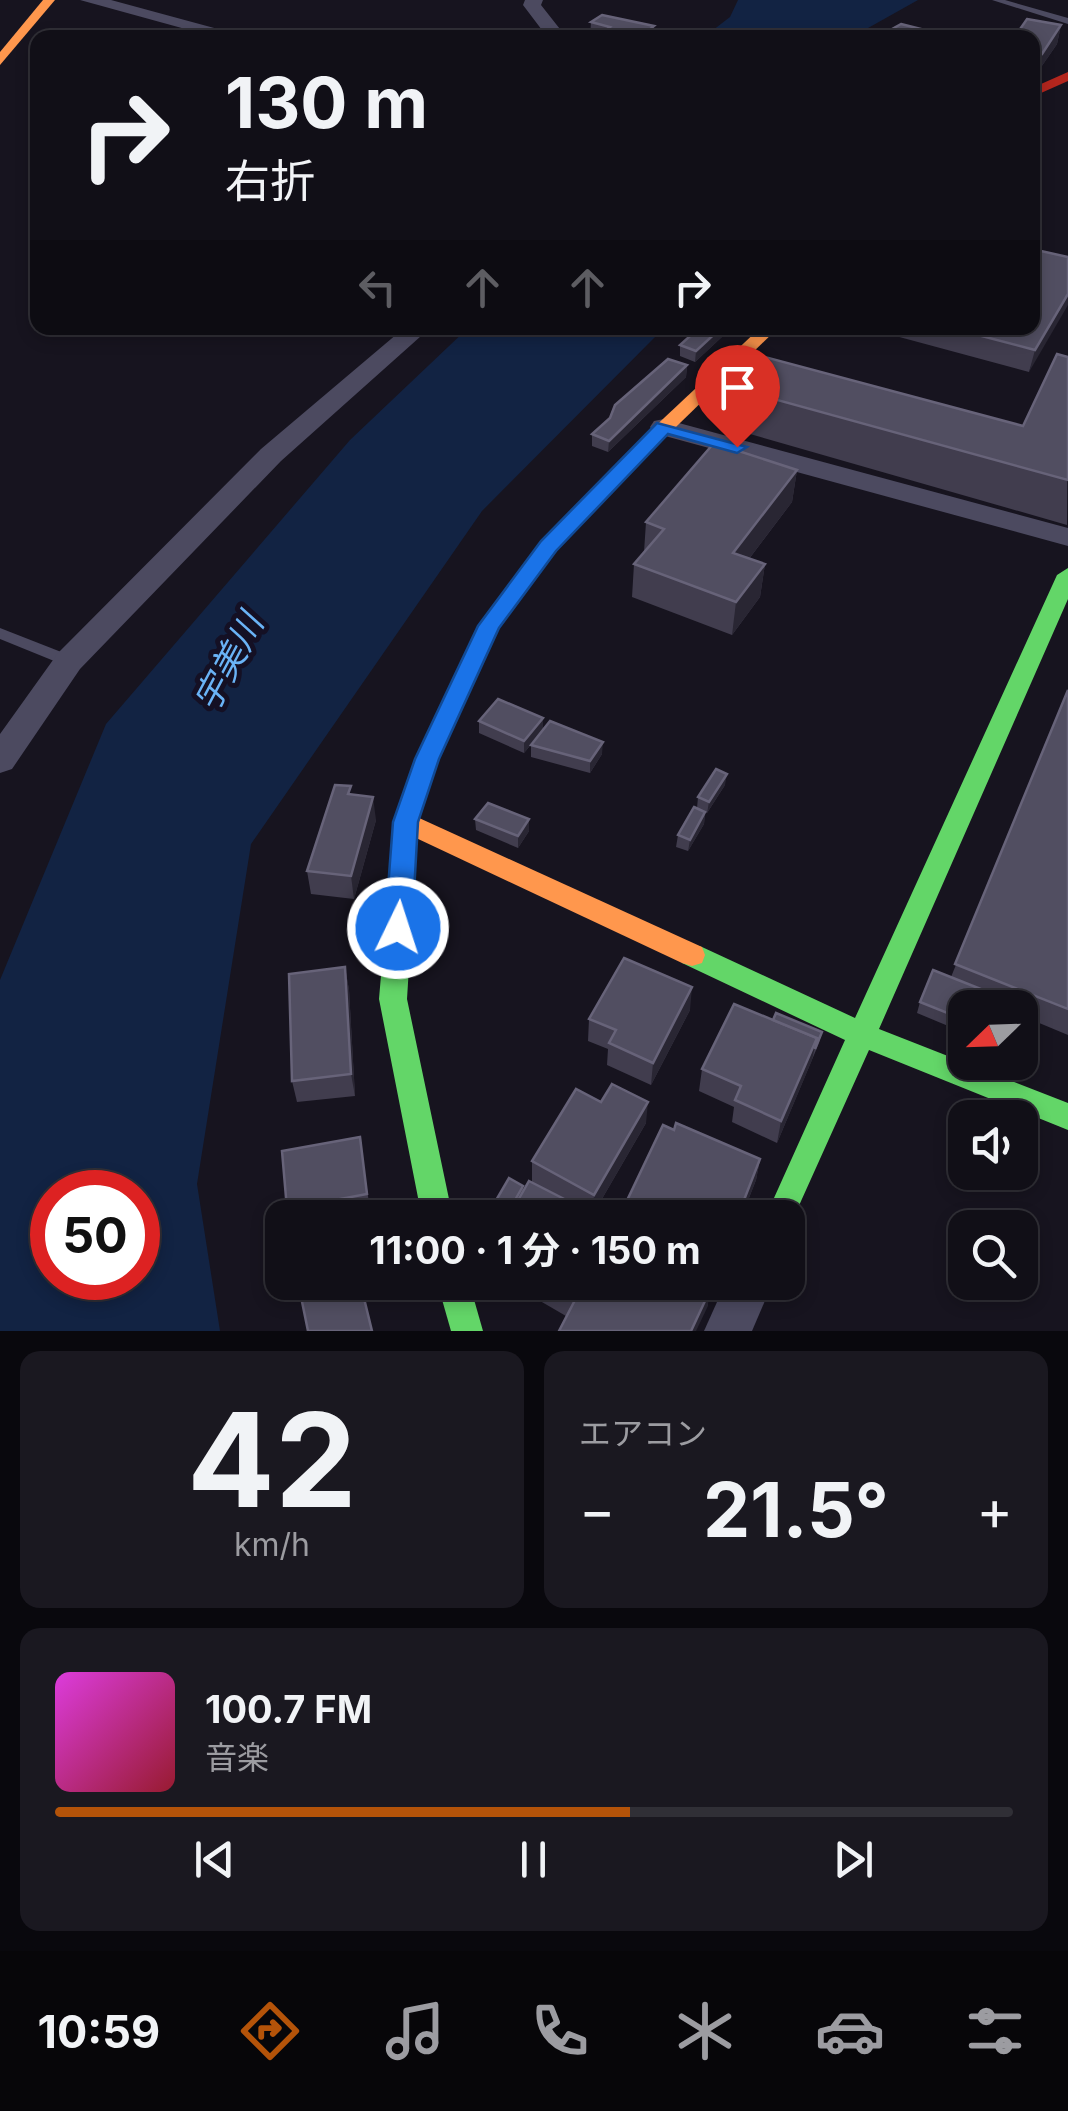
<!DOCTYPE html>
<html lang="ja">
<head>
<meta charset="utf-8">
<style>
  :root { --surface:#110f17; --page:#1a1820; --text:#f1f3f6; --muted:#9c9ca1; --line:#302f36; --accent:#b45309 }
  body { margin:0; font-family:Inter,"Noto Sans JP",sans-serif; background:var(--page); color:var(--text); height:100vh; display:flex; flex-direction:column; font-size:38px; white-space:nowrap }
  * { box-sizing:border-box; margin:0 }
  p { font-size:32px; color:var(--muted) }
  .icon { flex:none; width:55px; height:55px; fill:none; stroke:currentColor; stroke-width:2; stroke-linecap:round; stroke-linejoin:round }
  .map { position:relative; height:1331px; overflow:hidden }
  .panel { display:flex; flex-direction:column; gap:20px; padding:20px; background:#09080d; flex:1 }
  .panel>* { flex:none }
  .guide { position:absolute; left:30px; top:30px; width:1010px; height:305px; border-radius:20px; box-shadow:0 5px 15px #0003,0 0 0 2px var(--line); background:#110f17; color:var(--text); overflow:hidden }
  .needle { width:65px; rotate:247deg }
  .fabs { position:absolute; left:948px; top:990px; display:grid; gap:20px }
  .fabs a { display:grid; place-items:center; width:90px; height:90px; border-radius:20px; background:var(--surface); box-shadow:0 5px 15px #0003,0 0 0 2px var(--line); font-size:50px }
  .speed { position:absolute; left:30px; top:1170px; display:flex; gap:20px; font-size:50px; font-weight:700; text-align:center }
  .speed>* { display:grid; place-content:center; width:130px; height:130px; border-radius:50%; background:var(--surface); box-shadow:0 5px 15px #0003,0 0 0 2px var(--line); line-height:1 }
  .speed .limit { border:15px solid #d22; background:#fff; color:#111 }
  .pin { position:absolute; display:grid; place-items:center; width:85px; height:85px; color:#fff; margin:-102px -42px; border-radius:50% 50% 50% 0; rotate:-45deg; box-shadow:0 0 10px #0007 }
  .pin .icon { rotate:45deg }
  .me { position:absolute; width:110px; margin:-55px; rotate:4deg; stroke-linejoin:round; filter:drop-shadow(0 0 8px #0008) }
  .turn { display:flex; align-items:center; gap:35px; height:210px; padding:0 30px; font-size:45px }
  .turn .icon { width:130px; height:130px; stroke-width:2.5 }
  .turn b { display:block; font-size:70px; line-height:85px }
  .lanes { display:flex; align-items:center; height:95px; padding:0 30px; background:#0003; justify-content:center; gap:50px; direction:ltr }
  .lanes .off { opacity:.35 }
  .big { font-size:75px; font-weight:700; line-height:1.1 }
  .panel .card { flex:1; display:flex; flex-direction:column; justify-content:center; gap:15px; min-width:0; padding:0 35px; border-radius:20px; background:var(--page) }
  .panel .dial { align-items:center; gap:0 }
  .dial b { font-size:130px; line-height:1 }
  .song { display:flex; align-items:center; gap:30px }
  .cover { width:120px; height:120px; border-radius:15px; background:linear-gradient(135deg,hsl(300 70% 55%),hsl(350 70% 35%)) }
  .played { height:10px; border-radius:5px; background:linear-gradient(90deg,var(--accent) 60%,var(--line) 60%) }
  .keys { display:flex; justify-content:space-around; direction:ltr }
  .heat { display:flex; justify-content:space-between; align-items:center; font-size:55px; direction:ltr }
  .panel .tiles { flex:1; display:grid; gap:20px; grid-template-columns:1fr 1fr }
  .card:last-child { grid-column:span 2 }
  .trip { position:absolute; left:265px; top:1200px; width:540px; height:100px; border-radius:20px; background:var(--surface); box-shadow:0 5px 15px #0003,0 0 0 2px var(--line); font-weight:700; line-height:100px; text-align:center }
  .menu { display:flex; height:160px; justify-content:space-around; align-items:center; background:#070609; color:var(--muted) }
  .menu .icon { width:70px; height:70px }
  .menu .current { color:var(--accent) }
  .menu b { font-size:45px; color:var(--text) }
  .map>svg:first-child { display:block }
  .water { fill:#122343; fill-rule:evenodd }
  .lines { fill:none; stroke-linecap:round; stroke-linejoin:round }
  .lane { fill:#4c4a60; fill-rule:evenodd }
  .street { fill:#4c4a60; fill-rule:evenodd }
  .fast { fill:#63d668; fill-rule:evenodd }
  .slow { fill:#ff974d; fill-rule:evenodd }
  .jam { fill:#b3261e; fill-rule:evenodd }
  .wall { fill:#413d4e }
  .shaded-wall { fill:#292633 }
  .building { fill:#514e61; stroke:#676379; stroke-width:2.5 }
  .route { fill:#1a73e8; stroke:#114b97; stroke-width:2.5 }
  .labels { text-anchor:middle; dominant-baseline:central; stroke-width:10; stroke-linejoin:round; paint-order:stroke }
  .water-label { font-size:35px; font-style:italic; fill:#6ab3f6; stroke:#141024 }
</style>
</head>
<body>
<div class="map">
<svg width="1068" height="1331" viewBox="0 0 1068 1331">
  <rect width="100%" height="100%" fill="#17141f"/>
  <g class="water">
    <polygon points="738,0 918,0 852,37 704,37 730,17"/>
    <path d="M468,328H664L482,511L251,844L197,1184L220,1331H0V980L106,724L350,440ZM52,1192H138V1278H52Z"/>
  </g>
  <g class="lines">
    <g class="lane">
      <polygon points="992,0 1005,0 1068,18 1068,24"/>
      <polygon points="0,628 74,657 76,661 69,666 64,665 0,639"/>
    </g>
    <g class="street">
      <polygon points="80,0 111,0 251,38 218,38"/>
      <polygon points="525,0 543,0 541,5 567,38 548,38 523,5"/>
      <polygon points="404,328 430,328 281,461 80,669 12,769 0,773 0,734 58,653 261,449"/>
      <polygon points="664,419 1068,528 1068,546 654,433 650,427 654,421"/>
      <polygon points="726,1282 773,1282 752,1331 704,1331"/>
    </g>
    <g class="fast">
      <polygon points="639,446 646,448 649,452 646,456 555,551 499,628 439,759 418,822 407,999 453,1218 422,1218 379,999 394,822 415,759 481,621 541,541 632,448"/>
      <polygon points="1068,568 1068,599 879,1029 1068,1103 1068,1130 869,1050 788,1230 788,1218 765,1218 845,1040 682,963 679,955 682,947 692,944 702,947 855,1018 1057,575"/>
      <polygon points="437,1282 469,1282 483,1331 451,1331"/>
    </g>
    <g class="slow">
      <polygon points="43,0 55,0 0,65 0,52"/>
      <polygon points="760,328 778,328 646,456 632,456 629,452 632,448"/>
      <polygon points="406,812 702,947 705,955 702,963 692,966 682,963 397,829 394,822 397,815"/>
    </g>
    <polygon class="jam" points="1068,72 1068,81 1032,97 1032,88"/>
  </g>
  <g class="wall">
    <polygon points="591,22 653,38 590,38"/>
    <polygon points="1061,25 1057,44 1037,73 1032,72 1032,38"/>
    <polygon points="1068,257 1029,372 866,328 1032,328"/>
    <polygon points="724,335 695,362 680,356 680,345"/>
    <polygon points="1068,357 1067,525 715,424 719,384 1023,426"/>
    <polygon points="687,365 686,377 608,452 592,446 592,434 610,418"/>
    <polygon points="797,470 792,502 749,559 765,564 760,597 732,635 632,597 634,564 644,552 646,522"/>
    <polygon points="1068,690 1068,1035 1020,1015 1020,1008 965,1008 965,1033 917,1013 920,1002 951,977"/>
    <polygon points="479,721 543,730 524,753 479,733"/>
    <polygon points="531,745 602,754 590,773 531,757"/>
    <polygon points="725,785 707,813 705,812 704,824 688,851 676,847 678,835 697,808 698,797"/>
    <polygon points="352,795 376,820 354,899 311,894 307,871"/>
    <polygon points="475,819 529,831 518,848 476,830"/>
    <polygon points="345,967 349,990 355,1096 297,1102 292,1081"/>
    <polygon points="690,1010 651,1085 607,1065 608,1049 588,1041 589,1019"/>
    <polygon points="773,1020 822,1032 819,1043 777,1143 732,1122 734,1107 699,1091 702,1069"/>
    <polygon points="601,1102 646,1123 592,1216 570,1203 569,1216 594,1218 491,1218 491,1209 523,1186 523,1190 532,1182 532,1161"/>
    <polygon points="674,1130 760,1159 756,1180 741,1218 621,1218 622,1211"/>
    <polygon points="360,1137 371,1218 289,1218 287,1209"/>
    <polygon points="535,1282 700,1282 711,1288 707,1308 566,1316 535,1298"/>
  </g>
  <g class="shaded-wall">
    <polygon points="1061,25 1057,44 1037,73 1042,54"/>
    <polygon points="654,26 653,38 639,38"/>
    <polygon points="921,29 919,38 907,38"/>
    <polygon points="1068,294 1068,305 1029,372 1035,350"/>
    <polygon points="721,328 724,328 724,335 695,362 696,351"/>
    <polygon points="687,365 686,377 608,452 609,441"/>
    <polygon points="797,470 792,502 729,585 733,553"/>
    <polygon points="765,564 760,597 732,635 736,602"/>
    <polygon points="543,718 543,730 524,753 524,741"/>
    <polygon points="603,742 602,754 590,773 590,761"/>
    <polygon points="727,774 725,785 707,813 709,802"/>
    <polygon points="373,797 376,820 354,899 351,876"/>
    <polygon points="705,812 704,824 688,851 690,840"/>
    <polygon points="529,819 529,831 518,848 518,836"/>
    <polygon points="345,967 349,990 355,1096 351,1074"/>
    <polygon points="692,987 690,1010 651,1085 653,1063"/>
    <polygon points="817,1038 812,1060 777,1143 781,1121"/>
    <polygon points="648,1102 646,1123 592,1216 594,1195"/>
    <polygon points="760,1159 756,1180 741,1218 737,1218"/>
    <polygon points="570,1202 569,1218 561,1218"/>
    <polygon points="711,1288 707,1308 696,1331 691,1331"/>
  </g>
  <g class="building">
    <polygon points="602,15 654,26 639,38 635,38 605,31 610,27 591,22"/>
    <polygon points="1027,19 1061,25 1042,54 1032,52 1032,38 1014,38"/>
    <polygon points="901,24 921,29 907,38 876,38"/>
    <polygon points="1032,249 1068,257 1068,294 1035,350 951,328 1032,328"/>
    <polygon points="699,328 721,328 696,351 680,345"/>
    <polygon points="1057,354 1068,357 1068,480 719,384 738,359 755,364 761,356 1023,426"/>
    <polygon points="668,359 687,365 609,441 592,434 610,418 615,405"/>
    <polygon points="714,443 797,470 733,553 765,564 736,602 634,564 664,529 646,522"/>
    <polygon points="1068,690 1068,1009 955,964"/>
    <polygon points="498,699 543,718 524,741 479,721"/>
    <polygon points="550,721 603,742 590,761 531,745"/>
    <polygon points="716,769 727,774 709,802 698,797"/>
    <polygon points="335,785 351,786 348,794 373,797 351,876 307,871"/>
    <polygon points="488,803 529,819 518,836 475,819"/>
    <polygon points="694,807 705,812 690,840 678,835"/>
    <polygon points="624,958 692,987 653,1063 609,1043 616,1030 589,1019"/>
    <polygon points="345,967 351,1074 292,1081 289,974"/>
    <polygon points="933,970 1016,1003 1015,1008 965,1008 965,1020 920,1002"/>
    <polygon points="734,1004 817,1038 781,1121 735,1100 741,1086 702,1069"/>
    <polygon points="776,1013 822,1032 815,1049 817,1038 773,1020"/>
    <polygon points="612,1084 648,1102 594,1195 532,1161 576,1089 601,1102"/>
    <polygon points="676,1123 760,1159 737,1218 636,1218 622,1211 663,1125 674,1130"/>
    <polygon points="360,1137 367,1194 287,1209 282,1151"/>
    <polygon points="509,1178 523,1186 506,1216 491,1209"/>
    <polygon points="529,1181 570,1202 561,1218 508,1218"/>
    <polygon points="574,1207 594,1218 569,1218"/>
    <polygon points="343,1211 345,1218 322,1218"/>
    <polygon points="298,1282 360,1282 372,1331 308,1331"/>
    <polygon points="543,1282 700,1282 711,1288 691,1331 559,1331 575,1300"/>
  </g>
  <polygon class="route" points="657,423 747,447 737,453 668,434 556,551 499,628 439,759 418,822 412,928 408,936 389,936 385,928 393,822 415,759 478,626 541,541"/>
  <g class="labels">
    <g class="water-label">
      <text transform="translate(228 662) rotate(-62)">宇美川</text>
    </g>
  </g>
</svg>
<div class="fabs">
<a><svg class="needle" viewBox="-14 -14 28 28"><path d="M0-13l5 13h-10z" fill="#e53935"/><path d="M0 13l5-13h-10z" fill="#9c9ca1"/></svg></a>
<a><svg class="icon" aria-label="sound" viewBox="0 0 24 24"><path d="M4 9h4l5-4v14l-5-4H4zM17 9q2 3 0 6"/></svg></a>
<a><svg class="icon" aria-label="search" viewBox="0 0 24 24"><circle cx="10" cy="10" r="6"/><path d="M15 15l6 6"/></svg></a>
</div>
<div class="speed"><div class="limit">50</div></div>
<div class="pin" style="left:737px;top:447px;background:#d93025"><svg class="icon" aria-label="arrive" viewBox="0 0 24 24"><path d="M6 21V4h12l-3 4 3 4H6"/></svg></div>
<svg class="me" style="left:398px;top:928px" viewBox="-20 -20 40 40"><circle r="17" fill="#1a73e8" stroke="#fff" stroke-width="3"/><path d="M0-11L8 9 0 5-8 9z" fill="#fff"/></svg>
<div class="trip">11:00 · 1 分 · 150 m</div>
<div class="guide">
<div class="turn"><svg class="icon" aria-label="right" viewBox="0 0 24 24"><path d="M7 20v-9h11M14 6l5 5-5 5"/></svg><div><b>130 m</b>右折</div></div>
<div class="lanes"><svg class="icon off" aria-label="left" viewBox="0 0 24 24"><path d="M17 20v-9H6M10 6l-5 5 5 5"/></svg><svg class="icon off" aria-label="ahead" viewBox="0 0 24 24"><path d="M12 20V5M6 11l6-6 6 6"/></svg><svg class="icon off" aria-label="ahead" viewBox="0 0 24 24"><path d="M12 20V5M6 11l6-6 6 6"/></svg><svg class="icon" aria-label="right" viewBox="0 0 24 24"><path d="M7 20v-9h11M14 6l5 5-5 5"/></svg></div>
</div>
</div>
<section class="panel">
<div class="tiles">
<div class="card dial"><b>42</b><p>km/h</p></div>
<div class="card"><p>エアコン</p>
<div class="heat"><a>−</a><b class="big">21.5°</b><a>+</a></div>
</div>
<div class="card">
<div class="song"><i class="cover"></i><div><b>100.7 FM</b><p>音楽</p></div></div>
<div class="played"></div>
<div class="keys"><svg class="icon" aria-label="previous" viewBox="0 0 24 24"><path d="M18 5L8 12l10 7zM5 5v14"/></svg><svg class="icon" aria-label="pause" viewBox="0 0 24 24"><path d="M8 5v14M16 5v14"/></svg><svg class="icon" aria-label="next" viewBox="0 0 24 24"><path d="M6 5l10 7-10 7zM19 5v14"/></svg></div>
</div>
</div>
</section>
<nav class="menu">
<b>10:59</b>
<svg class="icon current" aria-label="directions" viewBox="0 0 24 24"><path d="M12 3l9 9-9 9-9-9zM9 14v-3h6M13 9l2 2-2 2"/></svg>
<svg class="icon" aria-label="music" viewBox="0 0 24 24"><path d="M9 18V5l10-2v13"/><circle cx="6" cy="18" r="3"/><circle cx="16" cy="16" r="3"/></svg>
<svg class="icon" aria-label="phone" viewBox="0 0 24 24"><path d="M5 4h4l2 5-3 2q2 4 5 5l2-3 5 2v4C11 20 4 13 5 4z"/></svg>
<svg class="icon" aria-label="climate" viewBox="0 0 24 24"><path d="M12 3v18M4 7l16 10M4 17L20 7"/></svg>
<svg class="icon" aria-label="car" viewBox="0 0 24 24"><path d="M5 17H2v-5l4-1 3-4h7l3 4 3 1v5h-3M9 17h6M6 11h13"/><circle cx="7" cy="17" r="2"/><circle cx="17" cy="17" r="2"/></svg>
<svg class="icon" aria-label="filters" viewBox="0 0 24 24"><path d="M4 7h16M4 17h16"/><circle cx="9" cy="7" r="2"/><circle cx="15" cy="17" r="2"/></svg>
</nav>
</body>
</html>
